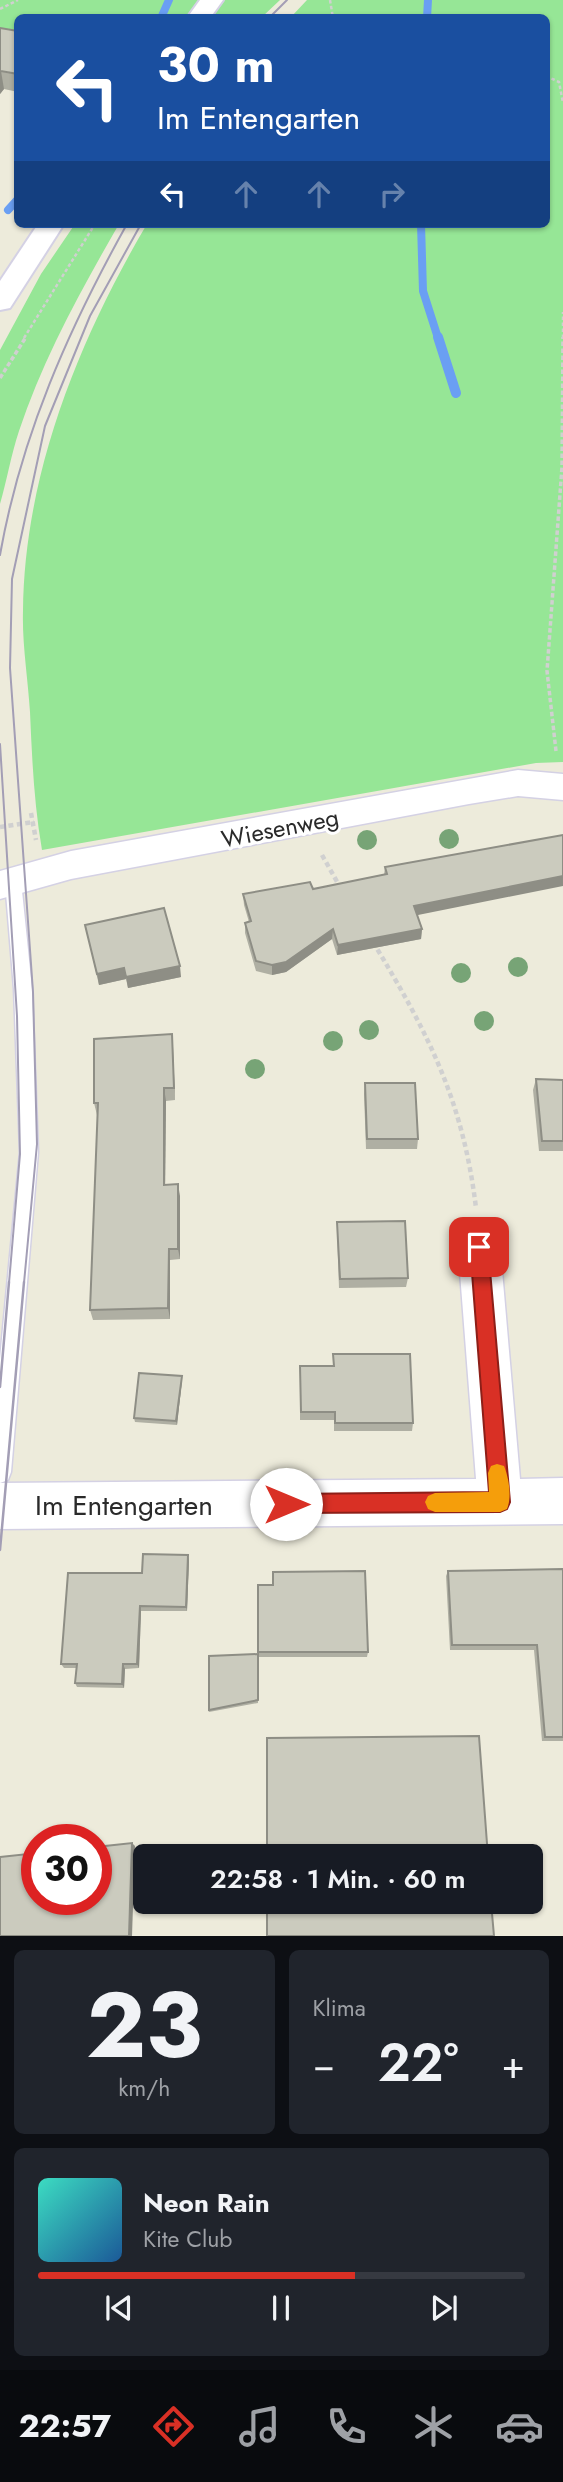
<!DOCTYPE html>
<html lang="de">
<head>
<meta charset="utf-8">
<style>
  :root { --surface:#171b24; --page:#20242c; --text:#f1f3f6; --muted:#9ea1a6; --line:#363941; --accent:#d93025 }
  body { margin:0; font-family:Jost,sans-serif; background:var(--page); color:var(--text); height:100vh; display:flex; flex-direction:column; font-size:26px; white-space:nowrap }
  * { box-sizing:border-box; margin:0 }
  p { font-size:23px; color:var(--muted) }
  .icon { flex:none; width:38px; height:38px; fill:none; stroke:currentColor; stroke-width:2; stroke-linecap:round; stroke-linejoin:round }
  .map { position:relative; height:1936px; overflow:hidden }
  .panel { display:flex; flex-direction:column; gap:14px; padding:14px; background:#0d0f14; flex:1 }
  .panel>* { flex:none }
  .hud { position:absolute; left:14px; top:14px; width:536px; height:214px; border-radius:10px; box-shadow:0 2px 5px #0004; background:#1a4fa0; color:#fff; overflow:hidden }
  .speed { position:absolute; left:21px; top:1824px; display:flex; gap:14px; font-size:35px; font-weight:700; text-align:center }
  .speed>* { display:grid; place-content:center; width:91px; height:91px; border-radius:50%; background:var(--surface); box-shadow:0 2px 5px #0004; line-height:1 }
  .speed .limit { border:10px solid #d22; background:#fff; color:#111 }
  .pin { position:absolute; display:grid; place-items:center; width:60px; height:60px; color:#fff; margin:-30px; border-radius:14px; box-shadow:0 4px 10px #0006 }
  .me { position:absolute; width:77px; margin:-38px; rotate:90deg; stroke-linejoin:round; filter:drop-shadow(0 0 5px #0008) }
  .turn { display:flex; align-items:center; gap:24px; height:147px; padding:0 28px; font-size:32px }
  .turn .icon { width:91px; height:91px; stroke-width:2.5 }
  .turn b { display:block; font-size:49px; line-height:60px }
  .lanes { display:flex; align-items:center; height:66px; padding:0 28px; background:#0003; justify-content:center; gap:35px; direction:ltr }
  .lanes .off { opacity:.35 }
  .big { font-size:52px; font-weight:600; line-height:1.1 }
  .panel .tile { flex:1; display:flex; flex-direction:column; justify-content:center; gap:10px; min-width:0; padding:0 24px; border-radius:10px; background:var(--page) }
  .panel .dial { align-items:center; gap:0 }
  .dial b { font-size:91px; line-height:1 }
  .song { display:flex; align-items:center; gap:21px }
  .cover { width:84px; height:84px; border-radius:10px; background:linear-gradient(135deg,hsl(170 70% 55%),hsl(210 70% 35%)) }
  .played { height:7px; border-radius:4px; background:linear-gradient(90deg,var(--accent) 65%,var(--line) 65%) }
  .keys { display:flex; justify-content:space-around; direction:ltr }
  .heat { display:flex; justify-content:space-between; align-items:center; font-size:38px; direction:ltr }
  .panel .tiles { flex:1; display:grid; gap:14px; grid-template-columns:1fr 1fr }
  .tile:last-child { grid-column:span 2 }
  .trip { position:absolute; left:133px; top:1844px; width:410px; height:70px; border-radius:10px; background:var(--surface); box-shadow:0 2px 5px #0004; font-weight:600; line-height:70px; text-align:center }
  .dock { display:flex; height:112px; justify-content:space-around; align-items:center; background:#090b0e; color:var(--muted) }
  .dock .icon { width:49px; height:49px }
  .dock .selected { color:var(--accent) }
  .dock b { font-size:32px; color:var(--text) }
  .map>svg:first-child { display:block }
  .green { fill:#96e696 }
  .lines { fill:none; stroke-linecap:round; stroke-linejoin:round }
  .stream-far1 { stroke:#6a9ff3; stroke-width:8 }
  .stream { stroke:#6a9ff3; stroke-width:10 }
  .lane-casing { stroke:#d4d1e4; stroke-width:3 }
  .street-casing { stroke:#d4d1e4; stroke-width:3 }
  .secondary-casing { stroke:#d4d1e4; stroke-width:4 }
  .path-far2 { stroke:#d0d0d0; stroke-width:2.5; stroke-dasharray:3.5 2.5; stroke-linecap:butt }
  .path-far1 { stroke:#d0d0d0; stroke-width:3.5; stroke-dasharray:4.5 2.5; stroke-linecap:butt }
  .path { stroke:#d0d0d0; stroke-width:4.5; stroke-dasharray:5 3.5; stroke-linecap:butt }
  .lane { fill:#fff; fill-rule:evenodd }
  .street { fill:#fff; fill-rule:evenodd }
  .secondary { fill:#fff; fill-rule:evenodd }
  .tram-far1 { stroke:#a39eb5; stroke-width:2 }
  .tram { stroke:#a39eb5; stroke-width:2.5 }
  .tree { fill:#77a476 }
  .wall { fill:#afafa3 }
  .shaded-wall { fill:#8e8e85 }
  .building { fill:#cbcbbe; stroke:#8e8e85; stroke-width:2 }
  .route { fill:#d93025; stroke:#8d1f18; stroke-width:2 }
  .slow { fill:#f59e0b }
  .labels { text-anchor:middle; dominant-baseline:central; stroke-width:6; stroke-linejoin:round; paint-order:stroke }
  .street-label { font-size:24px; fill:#2a2a2a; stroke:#fff }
  .near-street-label { font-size:28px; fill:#2a2a2a; stroke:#fff }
</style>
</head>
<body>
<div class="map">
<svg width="563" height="1936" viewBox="0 0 563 1936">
  <rect width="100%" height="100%" fill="#edebdb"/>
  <g class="green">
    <polygon points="0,0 280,0 262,17 18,18 17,37 0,33"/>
    <path d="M307,0H563V762L536,763L42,850C34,804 32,758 30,712C28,679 22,644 23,611C24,475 79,339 147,224H546V18L291,17Z"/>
    <path d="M75,224H119C81,290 43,359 19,431C11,455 7,480 0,504V350L41,274Z"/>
  </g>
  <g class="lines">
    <g class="stream-far1">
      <polyline points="161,18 169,0"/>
      <polyline points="427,18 428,0"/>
      <polyline points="8,210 18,199"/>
      <polyline points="421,224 423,291 438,338"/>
    </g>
    <polyline class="stream" points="438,337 456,393"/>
    <defs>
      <polygon id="lane" points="13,874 21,881 32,989 38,1152 11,1472 8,1480 0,1483 0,1359 20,1152 14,989 5,881"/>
      <g id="street">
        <polygon points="518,770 563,774 563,800 518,796 469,804 71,879 0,899 0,871 71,851"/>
        <polygon points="479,1228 494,1234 500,1247 520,1479 563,1478 563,1524 0,1529 0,1483 476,1479 458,1247 464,1234"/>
      </g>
      <g id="secondary">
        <polygon points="200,0 223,0 210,18 187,18"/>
        <polygon points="38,224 64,224 10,308 0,310 0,281"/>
      </g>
    </defs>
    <use href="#lane" class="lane-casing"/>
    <use href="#street" class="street-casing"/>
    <use href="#secondary" class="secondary-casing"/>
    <g class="path-far2">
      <polyline points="330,0 333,18"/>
      <polyline points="0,9 18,0"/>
      <polyline points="546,76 559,82 563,103"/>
      <polyline points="24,338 95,224"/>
      <polyline points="563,338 563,312"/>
    </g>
    <g class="path-far1">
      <polyline points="0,378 26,337"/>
      <polyline points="556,751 547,671 562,467 563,337"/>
    </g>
    <g class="path">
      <polyline points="31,813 36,840"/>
      <polyline points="0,827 34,822"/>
      <polyline points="322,855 340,887"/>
      <path d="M373,942C428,1033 463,1100 476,1208"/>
    </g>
    <use href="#lane" class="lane"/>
    <use href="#street" class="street"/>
    <use href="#secondary" class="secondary"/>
    <g class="tram-far1">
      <polyline points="269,18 287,0"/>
      <path d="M0,555C21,436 68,330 127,224"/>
      <polyline points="0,744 17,1016 20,1154 9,1283"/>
      <polyline points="24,1283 37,1144 33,992 10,668 12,579 45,426 90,316 141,224"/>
    </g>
    <g class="tram">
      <polyline points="0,1387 9,1282"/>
      <polyline points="0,1550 24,1282"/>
    </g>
  </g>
  <g class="tree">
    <circle cx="449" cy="839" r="10"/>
    <circle cx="367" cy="840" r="10"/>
    <circle cx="518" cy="967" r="10"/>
    <circle cx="461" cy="973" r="10"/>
    <circle cx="484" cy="1021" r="10"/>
    <circle cx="369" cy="1030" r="10"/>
    <circle cx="333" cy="1041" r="10"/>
    <circle cx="255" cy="1069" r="10"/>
  </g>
  <g class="wall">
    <polygon points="0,28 18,31 18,92 4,89 0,94"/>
    <polygon points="385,867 417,915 422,929 421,939 337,955 332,939 286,972 272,975 256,971 245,933 245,923 249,922 244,905 243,894 313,889 384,875"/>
    <polygon points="85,925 181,977 128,988 126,979 99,985"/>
    <polygon points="172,1034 175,1100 166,1101 165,1185 180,1196 180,1259 170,1260 170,1319 93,1320 90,1310 98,1115 97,1115 94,1103"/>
    <polygon points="536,1079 563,1080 563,1151 539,1151 533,1090"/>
    <polygon points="365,1083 418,1139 417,1149 366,1149 364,1094"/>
    <polygon points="337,1222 408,1278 406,1287 339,1288 337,1231"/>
    <polygon points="333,1354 413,1423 412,1431 334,1431 334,1420 300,1420 300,1366 333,1366"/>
    <polygon points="182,1380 177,1425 135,1422 134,1418"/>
    <polygon points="189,1560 187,1611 141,1611 139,1668 125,1669 124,1688 77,1687 75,1683 76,1668 64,1668 61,1664"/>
    <polygon points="563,1569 563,1741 542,1741 534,1650 450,1650 446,1576 448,1571"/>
    <polygon points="258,1585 368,1652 367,1657 259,1657"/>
    <polygon points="258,1654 258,1703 209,1712 209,1710"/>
  </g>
  <g class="shaded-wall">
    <polygon points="1,71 4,89 0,94 0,72"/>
    <polygon points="563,876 563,886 413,916 414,906"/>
    <polygon points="333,929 332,939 286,972 272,975 272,965"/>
    <polygon points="422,929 421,939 337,955 338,945"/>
    <polygon points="180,966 181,977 128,988 126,977"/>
    <polygon points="124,968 126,979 99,985 97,974"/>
    <polygon points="172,1034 173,1047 175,1100 174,1088"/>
    <polygon points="164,1088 166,1101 165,1196 164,1185"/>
    <polygon points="178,1184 180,1196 180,1259 178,1249"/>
    <polygon points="169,1249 170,1260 170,1319 168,1308"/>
    <polygon points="182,1376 182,1380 177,1425 176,1421"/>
    <polygon points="188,1555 189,1560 187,1611 186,1607"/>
    <polygon points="140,1606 141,1611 139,1668 137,1664"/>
    <polygon points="123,1664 125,1669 124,1688 122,1684"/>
    <polygon points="132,1843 135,1846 132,1936 129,1936"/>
  </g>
  <g class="building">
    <polygon points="0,28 18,31 18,74 1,71 0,72"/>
    <polygon points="563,835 563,876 414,906 422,929 338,945 333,929 286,962 272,965 256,961 245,923 251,921 243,894 310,882 313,889 387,874 385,867"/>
    <polygon points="164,908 180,966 126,977 124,968 97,974 85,925"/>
    <polygon points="172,1034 174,1088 164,1088 164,1185 178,1184 178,1249 169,1249 168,1308 90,1310 98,1103 94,1103 94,1039"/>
    <polygon points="536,1079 563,1080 563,1141 542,1141"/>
    <polygon points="365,1083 415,1083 418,1139 367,1139"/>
    <polygon points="405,1221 408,1278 340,1279 337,1222"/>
    <polygon points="333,1354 410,1354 413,1423 335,1423 335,1412 301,1412 300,1366 334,1366"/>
    <polygon points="139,1373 182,1376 176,1421 134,1418"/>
    <polygon points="143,1554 188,1555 186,1607 140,1606 137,1664 123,1664 122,1684 75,1683 77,1664 61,1664 68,1573 142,1573"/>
    <polygon points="563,1569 563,1737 545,1737 537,1645 452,1645 448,1571"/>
    <polygon points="365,1571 368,1652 258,1652 258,1585 273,1585 273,1572"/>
    <polygon points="258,1654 258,1700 209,1710 209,1656"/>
    <polygon points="479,1736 488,1857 267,1857 267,1738"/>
    <polygon points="132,1843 129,1936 0,1936 0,1857 37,1853 37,1899 96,1899 96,1847"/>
    <polygon points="267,1902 491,1902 494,1936 267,1936"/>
  </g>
  <polygon class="route" points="479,1239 485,1241 488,1247 510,1502 507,1509 500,1512 286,1513 279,1511 276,1504 279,1497 286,1494 489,1492 470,1247 473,1241"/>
  <path class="slow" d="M497,1464L504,1466C509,1478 512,1497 507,1509L500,1512H435L428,1509L425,1502L428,1496L435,1493L489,1492L488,1473L491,1466Z"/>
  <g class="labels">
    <g class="street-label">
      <text transform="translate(280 828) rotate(-11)">Wiesenweg</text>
    </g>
    <g class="near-street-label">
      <text x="124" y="1505">Im Entengarten</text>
    </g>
  </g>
</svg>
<div class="speed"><div class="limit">30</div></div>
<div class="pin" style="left:479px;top:1247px;background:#d93025"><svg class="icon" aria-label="arrive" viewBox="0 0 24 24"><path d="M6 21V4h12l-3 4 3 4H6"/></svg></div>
<svg class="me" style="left:286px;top:1504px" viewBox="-20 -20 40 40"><circle r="19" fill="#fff"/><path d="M0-13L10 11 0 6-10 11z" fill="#d93025"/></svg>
<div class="trip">22:58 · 1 Min. · 60 m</div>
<div class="hud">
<div class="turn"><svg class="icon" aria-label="left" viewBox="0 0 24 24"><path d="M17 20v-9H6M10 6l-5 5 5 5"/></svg><div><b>30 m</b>Im Entengarten</div></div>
<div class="lanes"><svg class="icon" aria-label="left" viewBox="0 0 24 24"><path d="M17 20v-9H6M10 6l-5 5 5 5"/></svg><svg class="icon off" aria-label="ahead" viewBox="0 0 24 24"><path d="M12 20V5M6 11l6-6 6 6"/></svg><svg class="icon off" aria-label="ahead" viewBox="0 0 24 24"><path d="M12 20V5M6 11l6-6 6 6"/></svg><svg class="icon off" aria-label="right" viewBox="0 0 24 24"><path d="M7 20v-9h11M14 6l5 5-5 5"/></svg></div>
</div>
</div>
<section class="panel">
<div class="tiles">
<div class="tile dial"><b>23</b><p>km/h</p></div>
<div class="tile"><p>Klima</p>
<div class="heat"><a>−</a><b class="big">22°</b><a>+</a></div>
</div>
<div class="tile">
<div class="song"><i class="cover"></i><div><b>Neon Rain</b><p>Kite Club</p></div></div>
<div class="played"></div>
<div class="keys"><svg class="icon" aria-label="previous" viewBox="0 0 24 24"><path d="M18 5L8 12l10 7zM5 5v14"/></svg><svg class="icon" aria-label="pause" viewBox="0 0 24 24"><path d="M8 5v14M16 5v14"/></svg><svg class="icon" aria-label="next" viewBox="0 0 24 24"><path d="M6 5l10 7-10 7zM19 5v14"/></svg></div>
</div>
</div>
</section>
<nav class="dock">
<b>22:57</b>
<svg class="icon selected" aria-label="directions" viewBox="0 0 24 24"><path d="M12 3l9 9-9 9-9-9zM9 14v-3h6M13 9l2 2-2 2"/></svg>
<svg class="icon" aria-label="music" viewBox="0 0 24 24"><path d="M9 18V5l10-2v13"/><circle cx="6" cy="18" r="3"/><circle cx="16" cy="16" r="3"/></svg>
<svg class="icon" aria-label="phone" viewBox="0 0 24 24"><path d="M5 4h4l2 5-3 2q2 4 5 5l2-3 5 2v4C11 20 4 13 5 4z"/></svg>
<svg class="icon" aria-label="climate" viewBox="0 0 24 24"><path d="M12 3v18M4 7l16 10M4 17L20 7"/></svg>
<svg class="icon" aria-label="car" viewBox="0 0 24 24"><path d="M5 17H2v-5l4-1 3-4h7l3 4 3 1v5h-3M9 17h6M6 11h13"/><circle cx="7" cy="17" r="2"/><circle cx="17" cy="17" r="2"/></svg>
</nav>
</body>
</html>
